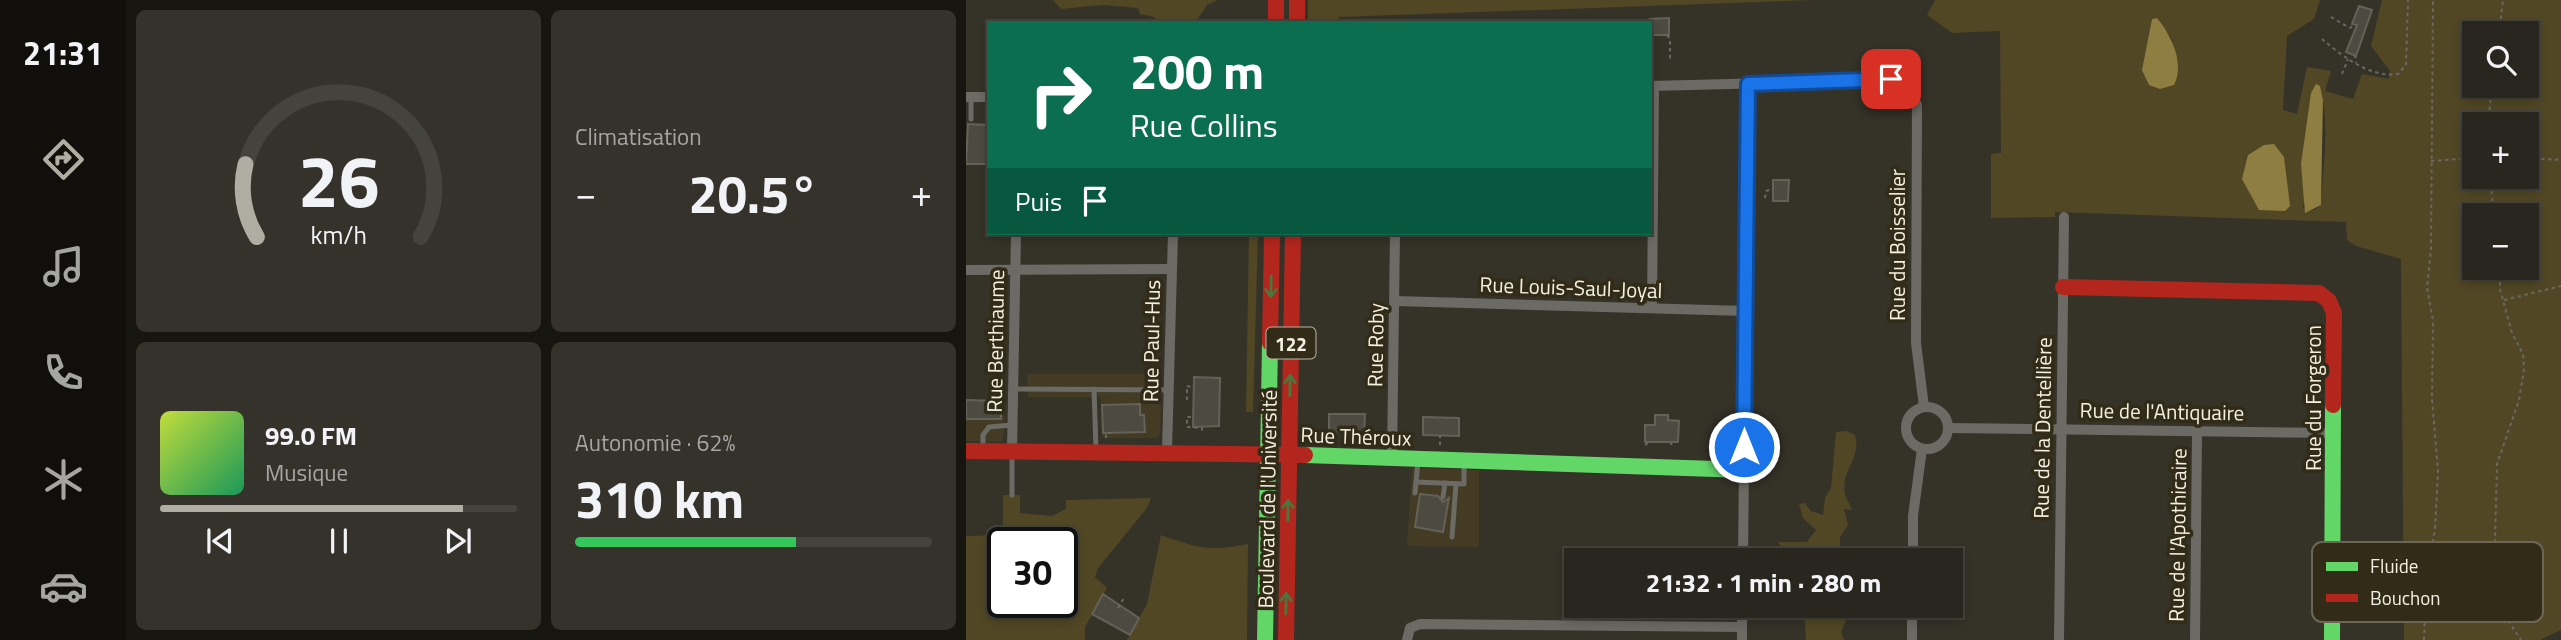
<!DOCTYPE html>
<html lang="fr">
<head>
<meta charset="utf-8">
<style>
  :root { --surface:#28261e; --page:#34322b; --text:#f1f3f6; --muted:#a5a5a4; --line:#44433c; --accent:#b0aea2 }
  body { margin:0; font-family:"Titillium Web",sans-serif; background:var(--page); color:var(--text); height:100vh; display:flex; flex-direction:column; font-size:26px; white-space:nowrap }
  * { box-sizing:border-box; margin:0 }
  p { font-size:23px; color:var(--muted) }
  .icon { flex:none; width:38px; height:38px; fill:none; stroke:currentColor; stroke-width:2; stroke-linecap:round; stroke-linejoin:round }
  .map { position:relative; flex:1; overflow:hidden }
  .sheet { display:flex; flex-direction:column; gap:10px; padding:10px; background:#161510; width:840px }
  .sheet>* { flex:none }
  .top-card { position:absolute; left:21px; top:21px; width:665px; height:214px; border-radius:0px; box-shadow:0 4px 10px #0003,0 0 0 2px var(--line); background:#0b6e4f; color:#fff; overflow:hidden }
  .controls { position:absolute; left:1496px; top:21px; display:grid; gap:14px }
  .controls a { display:grid; place-items:center; width:77px; height:77px; border-radius:0px; background:var(--surface); box-shadow:0 4px 10px #0003,0 0 0 2px var(--line); font-size:35px }
  .speed { position:absolute; left:21px; top:527px; display:flex; gap:14px; font-size:35px; font-weight:700; text-align:center }
  .speed>* { display:grid; place-content:center; width:91px; height:91px; border-radius:50%; background:var(--surface); box-shadow:0 4px 10px #0003,0 0 0 2px var(--line); line-height:1 }
  .speed .limit { border:4px solid #111; border-radius:10px; background:#fff; color:#111 }
  .pin { position:absolute; display:grid; place-items:center; width:60px; height:60px; color:#fff; margin:-30px; border-radius:14px; box-shadow:0 4px 10px #0006 }
  .me { position:absolute; width:77px; margin:-38px; rotate:0deg; stroke-linejoin:round; filter:drop-shadow(0 0 5px #0008) }
  .turn { display:flex; align-items:center; gap:24px; height:147px; padding:0 28px; font-size:32px }
  .turn .icon { width:91px; height:91px; stroke-width:2.5 }
  .turn b { display:block; font-size:49px; line-height:60px }
  .then { display:flex; align-items:center; height:66px; padding:0 28px; background:#0003; gap:14px; font-size:26px }
  .big { font-size:52px; font-weight:700; line-height:1.1 }
  .sheet .card { flex:1; display:flex; flex-direction:column; justify-content:center; gap:10px; min-width:0; padding:0 24px; border-radius:10px; background:var(--page) }
  .sheet .dial { align-items:center; gap:0 }
  .dial svg { height:182px; overflow:visible; fill:none; stroke:var(--line); stroke-width:7; stroke-linecap:round; text-anchor:middle }
  .dial text { fill:var(--text); stroke:none }
  .song { display:flex; align-items:center; gap:21px }
  .cover { width:84px; height:84px; border-radius:10px; background:linear-gradient(135deg,hsl(70 70% 55%),hsl(150 70% 35%)) }
  .played { height:7px; border-radius:4px; background:linear-gradient(90deg,var(--accent) 85%,var(--line) 85%) }
  .keys { display:flex; justify-content:space-around; direction:ltr }
  .heat { display:flex; justify-content:space-between; align-items:center; font-size:38px; direction:ltr }
  .charge { height:10px; border-radius:5px; background:linear-gradient(90deg,#34c759 62%,var(--line) 0) }
  .sheet .tiles { flex:1; display:grid; gap:10px; grid-template-columns:repeat(2,1fr) }
  .trip { position:absolute; left:598px; top:548px; width:399px; height:70px; border-radius:0px; background:var(--surface); box-shadow:0 4px 10px #0003,0 0 0 2px var(--line); font-weight:700; line-height:70px; text-align:center }
  main { display:flex; flex:1; min-height:0 }
  .menu { display:flex; flex-direction:column; width:126px; justify-content:space-around; align-items:center; background:#100f0c; color:var(--muted) }
  .menu .icon { width:49px; height:49px }
  .menu .on { color:var(--accent) }
  .menu b { font-size:32px; color:var(--text) }
  .map>svg:first-child { display:block }
  .built { fill:#433b23 }
  .green { fill:#514725; fill-rule:evenodd }
  .water { fill:#8f7e41 }
  .building { fill:#4d4a41; stroke:#646158; stroke-width:2 }
  .lines { fill:none; stroke-linecap:round; stroke-linejoin:round }
  .path { stroke:#6a6863; stroke-width:2; stroke-dasharray:3.5 3.5; stroke-linecap:butt }
  .lane { stroke:#6c6a64; stroke-width:5 }
  .street { stroke:#6c6a64; stroke-width:10 }
  .fast { stroke:#63d668; stroke-width:16 }
  .jam { stroke:#b3261e; stroke-width:16 }
  .oneway { stroke:#48783c }
  .route-casing { stroke:#114b97; stroke-width:18 }
  .route { stroke:#1a73e8; stroke-width:12 }
  .labels { text-anchor:middle; dominant-baseline:central; stroke-width:7; stroke-linejoin:round; paint-order:stroke }
  .shield { fill:#312b18; stroke:#b9b5a6; stroke-width:2 }
  .shield-label { font-size:19px; font-weight:bold; fill:#f3f0e3 }
  .street-label { font-size:21px; fill:#f3f0e3; stroke:#312b18 }
  .key { fill:#312b18; stroke:#6b6655; stroke-width:2 }
  .key-label { font-size:19px; fill:#f3f0e3 }
</style>
</head>
<body>
<main>
<nav class="menu">
<b>21:31</b>
<svg class="icon on" aria-label="directions" viewBox="0 0 24 24"><path d="M12 3l9 9-9 9-9-9zM9 14v-3h6M13 9l2 2-2 2"/></svg>
<svg class="icon" aria-label="music" viewBox="0 0 24 24"><path d="M9 18V5l10-2v13"/><circle cx="6" cy="18" r="3"/><circle cx="16" cy="16" r="3"/></svg>
<svg class="icon" aria-label="phone" viewBox="0 0 24 24"><path d="M5 4h4l2 5-3 2q2 4 5 5l2-3 5 2v4C11 20 4 13 5 4z"/></svg>
<svg class="icon" aria-label="climate" viewBox="0 0 24 24"><path d="M12 3v18M4 7l16 10M4 17L20 7"/></svg>
<svg class="icon" aria-label="car" viewBox="0 0 24 24"><path d="M5 17H2v-5l4-1 3-4h7l3 4 3 1v5h-3M9 17h6M6 11h13"/><circle cx="7" cy="17" r="2"/><circle cx="17" cy="17" r="2"/></svg>
</nav>
<section class="sheet">
<div class="tiles">
<div class="card dial"><svg viewBox="0 0 100 80">
<path d="M14 69A42 42 0 1 1 86 69"/>
<path d="M14 69A42 42 0 0 1 9 37" stroke="#b0aea2"/>
<text x="50" y="56" font-size="32" font-weight="700">26</text>
<text x="50" y="72" font-size="11">km/h</text>
</svg></div>
<div class="card"><p>Climatisation</p>
<div class="heat"><a>−</a><b class="big">20.5°</b><a>+</a></div>
</div>
<div class="card">
<div class="song"><i class="cover"></i><div><b>99.0 FM</b><p>Musique</p></div></div>
<div class="played"></div>
<div class="keys"><svg class="icon" aria-label="previous" viewBox="0 0 24 24"><path d="M18 5L8 12l10 7zM5 5v14"/></svg><svg class="icon" aria-label="pause" viewBox="0 0 24 24"><path d="M8 5v14M16 5v14"/></svg><svg class="icon" aria-label="next" viewBox="0 0 24 24"><path d="M6 5l10 7-10 7zM19 5v14"/></svg></div>
</div>
<div class="card"><p>Autonomie · 62%</p><b class="big">310 km</b><div class="charge"></div></div>
</div>
</section>
<div class="map">
<svg width="1595" height="640" viewBox="0 0 1595 640">
  <rect width="100%" height="100%" fill="#353228"/>
  <g class="built">
    <polygon points="61,374 187,374 187,396 195,402 194,435 191,438 136,438 135,397 62,397"/>
    <polygon points="0,400 39,400 38,434 35,442 0,441"/>
    <polygon points="446,468 513,470 513,547 441,546"/>
  </g>
  <g class="green">
    <polygon points="87,0 252,0 241,5 229,23 195,23 188,17 174,14 172,8 136,5 95,9"/>
    <polygon points="342,0 850,0 373,17 373,23 342,23"/>
    <path d="M969,0H1354L1348,19L1321,36L1317,110L1331,114L1341,67L1365,71L1359,91L1387,99L1396,74L1423,79L1424,71L1405,46L1416,0H1595V630L1574,640H1438L1435,259L1390,246L1381,240L1380,222L1089,212V217L1025,218V154L1035,153L1034,31L986,33L961,15ZM1191,18L1207,41L1177,70L1186,19ZM1508,33H1561V86H1508ZM1354,87C1364,124 1357,167 1355,205L1348,210L1337,208ZM1508,124H1561V177H1508ZM1508,215H1561V268H1508Z"/>
    <polygon points="283,233 292,233 287,412 280,412"/>
    <path d="M881,431L889,435C896,459 874,470 879,494C880,499 884,504 886,510L878,509L882,525L874,537V547L890,555L892,560H825L812,542H841L850,530L837,518L833,504L839,503L845,511L857,515L859,498L865,488L870,432Z"/>
    <path d="M37,495H54V513L86,516L100,509V500L185,498L181,508L132,568L129,577L141,588L119,627V640H0V536L37,535ZM37,542H96V602H37Z"/>
    <path d="M195,535C231,548 245,552 282,544L281,640H161L181,604Z"/>
    <polygon points="828,606 879,606 880,621 875,632 878,640 840,640 839,620 832,615"/>
  </g>
  <g class="water">
    <path d="M1191,18C1205,35 1219,63 1208,85L1194,89L1183,85L1176,70L1186,19Z"/>
    <polygon points="1350,84 1354,86 1357,100 1355,205 1339,213 1335,164 1345,93"/>
    <polygon points="1308,144 1318,157 1324,206 1319,211 1293,210 1276,179 1282,155 1298,145"/>
  </g>
  <g class="building">
    <polygon points="1393,6 1406,10 1390,56 1380,52 1391,25 1386,24"/>
    <polygon points="703,18 703,35 684,35 684,19"/>
    <polygon points="2,124 23,125 20,164 0,164"/>
    <polygon points="807,180 823,180 822,201 807,201"/>
    <polygon points="228,377 254,378 253,426 227,427"/>
    <polygon points="0,400 35,401 35,419 0,419"/>
    <polygon points="174,404 174,415 178,415 179,432 137,433 136,405"/>
    <polygon points="363,414 399,414 398,433 363,432"/>
    <polygon points="689,415 702,415 702,420 713,421 712,442 679,442 679,425 689,425"/>
    <polygon points="457,417 493,418 493,436 457,435"/>
    <polygon points="454,494 472,496 477,502 483,498 477,532 449,527"/>
    <polygon points="137,594 173,618 164,635 126,614"/>
  </g>
  <g class="lines">
    <g class="path">
      <polyline points="1365,17 1384,28 1389,25"/>
      <polyline points="1533,33 1537,0"/>
      <polyline points="701,35 704,39 704,59"/>
      <path d="M1356,39C1376,56 1404,78 1432,74L1440,65L1442,0"/>
      <polyline points="1389,55 1390,63"/>
      <polyline points="1376,74 1382,59"/>
      <polyline points="1522,124 1526,86"/>
      <polyline points="1561,158 1595,160"/>
      <polyline points="1465,161 1508,158"/>
      <polyline points="1524,177 1528,215"/>
      <polyline points="799,198 800,191 807,189"/>
      <polyline points="1534,268 1534,289 1546,333 1557,354 1558,370 1553,400 1531,464 1528,577 1535,610 1555,640"/>
      <polyline points="1538,300 1595,286"/>
      <polyline points="221,400 221,386 225,387"/>
      <polyline points="225,417 221,417 221,427 236,428 236,432"/>
      <polyline points="140,438 140,433 148,433"/>
      <polyline points="379,442 380,432"/>
      <polyline points="704,442 706,445"/>
      <polyline points="474,445 474,436"/>
      <polyline points="679,445 684,442"/>
      <polyline points="152,608 159,596"/>
      <polyline points="1458,640 1460,581 1469,529 1472,471 1466,399 1467,321 1461,288 1465,249 1467,0"/>
    </g>
    <g class="lane">
      <polyline points="5,98 5,119"/>
      <polyline points="47,389 203,390"/>
      <polyline points="128,389 130,449"/>
      <polyline points="17,448 17,435 23,427 46,425"/>
      <polyline points="450,482 498,484 498,461"/>
      <polyline points="449,493 452,461"/>
      <polyline points="46,495 46,454"/>
      <polyline points="477,497 479,483"/>
      <polyline points="486,537 490,484"/>
    </g>
    <g class="street">
      <polyline points="684,86 925,80 942,85 951,105 950,343 958,407"/>
      <polyline points="0,97 23,97"/>
      <polyline points="0,270 206,269"/>
      <polyline points="429,301 779,311"/>
      <polyline points="686,308 688,86"/>
      <circle cx="961" cy="428" r="21"/>
      <polyline points="983,428 1368,433"/>
      <polyline points="46,451 50,233"/>
      <polyline points="201,451 207,233"/>
      <polyline points="426,458 429,233"/>
      <polyline points="777,560 782,84"/>
      <polyline points="947,560 947,516 956,449"/>
      <polyline points="441,640 444,628 454,624 776,627"/>
      <polyline points="776,640 776,606"/>
      <polyline points="946,640 946,606"/>
      <polyline points="1093,640 1098,217"/>
      <polyline points="1229,640 1231,431"/>
    </g>
    <g class="fast">
      <polyline points="339,455 778,470"/>
      <polyline points="299,640 304,343"/>
      <polyline points="1366,640 1367,405"/>
    </g>
    <g class="jam">
      <polyline points="310,0 310,23"/>
      <polyline points="331,0 331,23"/>
      <polyline points="1097,287 1353,293 1363,301 1368,313 1367,405"/>
      <polyline points="304,343 306,233"/>
      <polyline points="0,451 339,455"/>
      <polyline points="320,640 327,233"/>
    </g>
  </g>
  <defs><path id="oneway-shaft" d="M-6 0H5M1.5-3L5.5 0L1.5 3" fill="none" stroke-width="1.6" stroke-linecap="round" stroke-linejoin="round" transform="scale(1.75)"/></defs>
  <g class="oneway">
    <use href="#oneway-shaft" transform="translate(305 287) rotate(91)"/>
    <use href="#oneway-shaft" transform="translate(324 385) rotate(-89)"/>
    <use href="#oneway-shaft" transform="translate(322 510) rotate(-89)"/>
    <use href="#oneway-shaft" transform="translate(320 603) rotate(-89)"/>
  </g>
  <g class="lines">
    <defs>
      <polyline id="route" points="778,447 782,84 925,79"/>
    </defs>
    <use href="#route" class="route-casing"/>
    <use href="#route" class="route"/>
  </g>
  <g class="labels">
    <rect class="shield" x="300.5" y="327.5" width="49" height="31" rx="5"/>
    <g class="shield-label">
      <text x="325" y="343">122</text>
    </g>
    <g class="street-label">
      <text transform="translate(931 245) rotate(-90)">Rue du Boisselier</text>
      <text transform="translate(605 287) rotate(2)">Rue Louis-Saul-Joyal</text>
      <text transform="translate(29 341) rotate(-89)">Rue Berthiaume</text>
      <text transform="translate(185 341) rotate(-89)">Rue Paul-Hus</text>
      <text transform="translate(409 345) rotate(-89)">Rue Roby</text>
      <text transform="translate(1347 398) rotate(-90)">Rue du Forgeron</text>
      <text transform="translate(1196 411) rotate(1)">Rue de l'Antiquaire</text>
      <text transform="translate(1076 428) rotate(-89)">Rue de la Dentellière</text>
      <text transform="translate(390 436) rotate(2)">Rue Théroux</text>
      <text transform="translate(301 499) rotate(-89)">Boulevard de l'Université</text>
      <text transform="translate(1211 535) rotate(-89)">Rue de l'Apothicaire</text>
    </g>
  </g>
  <rect x="1346" y="542" width="231" height="80" rx="10" class="key"/>
  <rect x="1360" y="562" width="32" height="9" fill="#63d668"/>
  <rect x="1360" y="594" width="32" height="8" fill="#b3261e"/>
  <g class="key-label">
    <text x="1404" y="573">Fluide</text>
    <text x="1404" y="605">Bouchon</text>
  </g>
</svg>
<div class="controls">
<a><svg class="icon" aria-label="search" viewBox="0 0 24 24"><circle cx="10" cy="10" r="6"/><path d="M15 15l6 6"/></svg></a>
<a>+</a>
<a>−</a>
</div>
<div class="speed"><div class="limit">30</div></div>
<div class="pin" style="left:925px;top:79px;background:#d93025"><svg class="icon" aria-label="arrive" viewBox="0 0 24 24"><path d="M6 21V4h12l-3 4 3 4H6"/></svg></div>
<svg class="me" style="left:778px;top:447px" viewBox="-20 -20 40 40"><circle r="17" fill="#1a73e8" stroke="#fff" stroke-width="3"/><path d="M0-11L8 9 0 5-8 9z" fill="#fff"/></svg>
<div class="trip">21:32 · 1 min · 280 m</div>
<div class="top-card">
<div class="turn"><svg class="icon" aria-label="right" viewBox="0 0 24 24"><path d="M7 20v-9h11M14 6l5 5-5 5"/></svg><div><b>200 m</b>Rue Collins</div></div>
<div class="then">Puis<svg class="icon" aria-label="arrive" viewBox="0 0 24 24"><path d="M6 21V4h12l-3 4 3 4H6"/></svg></div>
</div>
</div>
</main>
</body>
</html>
